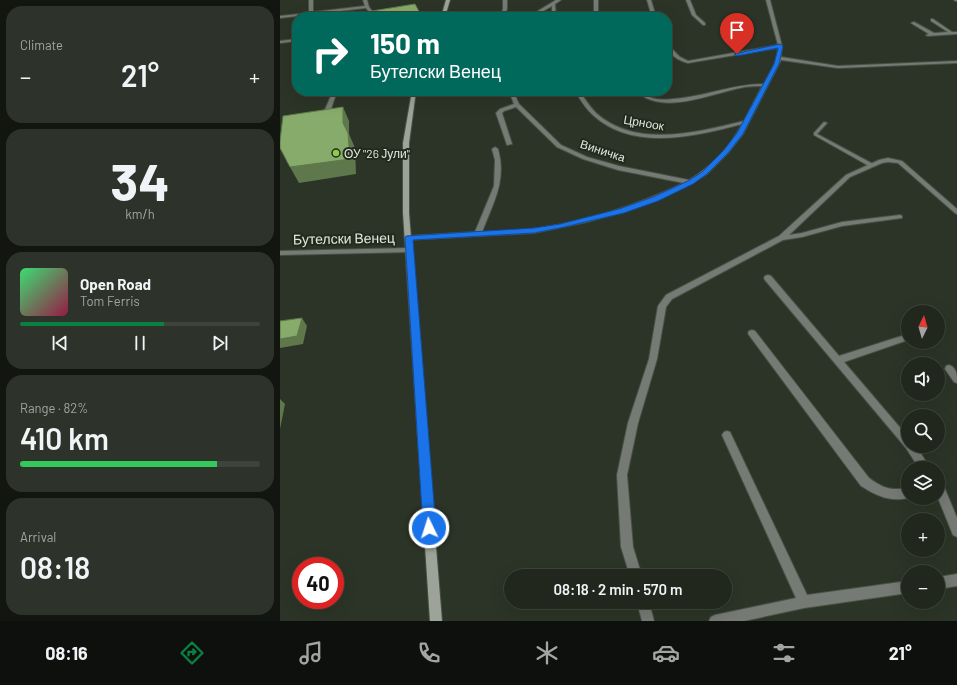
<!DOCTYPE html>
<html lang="en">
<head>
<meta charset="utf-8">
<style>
  :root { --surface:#21271d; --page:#2d332a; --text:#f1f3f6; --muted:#a2a5a4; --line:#3e443b; --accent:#0b8043 }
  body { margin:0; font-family:Barlow,sans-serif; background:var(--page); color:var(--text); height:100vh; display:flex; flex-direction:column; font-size:15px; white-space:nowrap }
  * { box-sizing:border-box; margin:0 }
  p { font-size:13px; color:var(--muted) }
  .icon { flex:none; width:22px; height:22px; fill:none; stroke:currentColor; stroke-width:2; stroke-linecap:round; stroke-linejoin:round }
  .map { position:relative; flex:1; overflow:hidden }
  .drawer { display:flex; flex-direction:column; gap:6px; padding:6px; background:#121510; width:280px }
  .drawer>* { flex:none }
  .top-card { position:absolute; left:12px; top:12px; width:380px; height:84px; border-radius:16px; box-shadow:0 4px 16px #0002,0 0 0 1px var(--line); background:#00695c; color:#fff; overflow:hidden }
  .needle { width:26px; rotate:5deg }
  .buttons { position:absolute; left:621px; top:305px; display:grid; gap:8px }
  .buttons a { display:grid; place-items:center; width:44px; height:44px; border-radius:50%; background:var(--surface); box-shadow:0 4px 16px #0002,0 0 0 1px var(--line); font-size:20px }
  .speed { position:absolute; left:12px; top:557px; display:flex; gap:8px; font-size:20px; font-weight:700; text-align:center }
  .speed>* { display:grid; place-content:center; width:52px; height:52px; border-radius:50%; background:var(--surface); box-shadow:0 4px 16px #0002,0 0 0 1px var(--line); line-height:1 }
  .speed .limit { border:6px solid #d22; background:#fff; color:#111 }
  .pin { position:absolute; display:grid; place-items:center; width:34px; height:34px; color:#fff; margin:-41px -17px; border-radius:50% 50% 50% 0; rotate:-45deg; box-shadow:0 0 4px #0007 }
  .pin .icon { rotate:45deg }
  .me { position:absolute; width:44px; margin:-22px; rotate:356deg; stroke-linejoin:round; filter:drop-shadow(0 0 3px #0008) }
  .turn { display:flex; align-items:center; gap:14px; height:84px; padding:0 12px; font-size:18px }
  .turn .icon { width:52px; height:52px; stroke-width:2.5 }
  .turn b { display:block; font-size:28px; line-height:34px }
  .big { font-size:30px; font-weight:600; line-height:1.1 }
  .drawer .tile { flex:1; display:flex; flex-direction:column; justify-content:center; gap:6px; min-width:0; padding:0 14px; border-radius:16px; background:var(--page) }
  .drawer .dial { align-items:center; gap:0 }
  .dial b { font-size:52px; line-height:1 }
  .song { display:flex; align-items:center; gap:12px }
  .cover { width:48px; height:48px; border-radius:6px; background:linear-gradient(135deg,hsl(140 70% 55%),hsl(340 70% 35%)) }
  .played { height:4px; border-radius:2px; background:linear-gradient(90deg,var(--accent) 60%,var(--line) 60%) }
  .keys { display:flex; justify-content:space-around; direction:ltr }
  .heat { display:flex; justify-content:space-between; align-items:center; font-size:22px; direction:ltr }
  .charge { height:6px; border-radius:3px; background:linear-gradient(90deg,#34c759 82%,var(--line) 0) }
  .trip { position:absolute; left:224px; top:569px; width:228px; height:40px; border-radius:20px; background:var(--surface); box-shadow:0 4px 16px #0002,0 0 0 1px var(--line); font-weight:600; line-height:40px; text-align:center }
  .menu { display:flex; height:64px; justify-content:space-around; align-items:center; background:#0d100c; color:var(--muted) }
  .menu .icon { width:28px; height:28px }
  .menu .on { color:var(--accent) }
  .menu b { font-size:18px; color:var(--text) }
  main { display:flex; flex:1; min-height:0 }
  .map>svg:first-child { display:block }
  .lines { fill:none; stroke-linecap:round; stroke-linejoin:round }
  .lane-casing { stroke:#495144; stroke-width:2 }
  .street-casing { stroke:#495144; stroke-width:2 }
  .secondary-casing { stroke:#495144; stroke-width:2 }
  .lane { fill:#767a74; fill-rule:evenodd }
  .street { fill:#767a74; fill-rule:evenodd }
  .secondary { fill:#9da399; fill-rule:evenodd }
  .wall { fill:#74935c }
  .shaded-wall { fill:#5e784b }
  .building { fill:#87ab6b; stroke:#5e784b }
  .route { fill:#1a73e8; stroke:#114b97 }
  .poi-dot { fill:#8ace47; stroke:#232a1d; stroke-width:1.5 }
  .labels { text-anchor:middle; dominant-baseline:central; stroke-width:4; stroke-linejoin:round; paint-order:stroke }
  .far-street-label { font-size:12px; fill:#e2e7df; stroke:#232a1d }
  .far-poi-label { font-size:12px; fill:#e2e7df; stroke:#232a1d; text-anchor:start }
  .street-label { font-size:14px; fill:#e2e7df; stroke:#232a1d }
</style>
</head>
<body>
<main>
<section class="drawer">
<div class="tile"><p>Climate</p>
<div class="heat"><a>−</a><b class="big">21°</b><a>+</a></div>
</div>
<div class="tile dial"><b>34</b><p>km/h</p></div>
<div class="tile">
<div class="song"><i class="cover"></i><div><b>Open Road</b><p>Tom Ferris</p></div></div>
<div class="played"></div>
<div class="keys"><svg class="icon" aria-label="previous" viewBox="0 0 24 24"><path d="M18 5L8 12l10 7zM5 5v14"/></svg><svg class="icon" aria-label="pause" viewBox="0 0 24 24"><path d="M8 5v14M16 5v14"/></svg><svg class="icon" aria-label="next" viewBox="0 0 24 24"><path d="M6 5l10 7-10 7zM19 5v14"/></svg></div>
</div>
<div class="tile"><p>Range · 82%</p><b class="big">410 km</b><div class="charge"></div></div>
<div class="tile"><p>Arrival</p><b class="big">08:18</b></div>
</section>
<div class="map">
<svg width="677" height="621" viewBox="0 0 677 621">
  <rect width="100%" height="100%" fill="#2c3427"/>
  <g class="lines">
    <defs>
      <polygon id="lane" points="544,122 547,123 537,134 593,164 593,166 589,166 534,135 534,133"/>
      <g id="street">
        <polygon points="29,0 33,0 33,12 85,6 83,0 87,0 89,7 97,17 93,17 86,8 0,18 0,16 29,13"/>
        <polygon points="223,0 227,0 227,9 224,17 220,17 223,9"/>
        <polygon points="276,0 281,0 275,4 276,17 272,17 272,6 253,17 248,17"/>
        <rect x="314" y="0" width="4" height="17"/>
        <polygon points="367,0 371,0 376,17 372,17"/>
        <polygon points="406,0 410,0 416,15 425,23 425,25 423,25 412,15"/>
        <path d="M486,0H490L502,46L501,57L558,66L677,61V63L558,68L501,60L463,134L448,153L427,174L412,183L377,200L343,212L307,222L254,233L126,240L125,238L126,236H128L195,232L214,186L215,160L212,149L215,147L218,149C227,181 213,203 202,232C219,231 237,231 254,229C306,222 357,205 404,183L338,170L303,159L277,147L236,107L224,111L222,113L232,144L227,145L216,113L220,109L234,104L229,91H233L239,104L281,145L307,157L339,166L409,180C431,167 450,147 462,124C416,136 353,152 313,115C305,108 300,99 295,91H299C305,99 310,107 316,113C356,149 418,132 464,121L482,86C475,86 468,86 460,88C430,94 382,116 356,91C362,91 364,94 369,97C376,100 386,100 393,99C424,97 452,84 484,84L497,59L498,48L408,63C399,61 387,54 387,44L400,57L408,61L498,45Z"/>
        <polygon points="674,0 677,0 677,1 675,1"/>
        <polygon points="651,19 653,19 672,32 677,32 677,34 648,36 646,35 649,34 631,23 634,22 654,33 668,32 651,21"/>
        <polygon points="17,39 17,41 0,43 0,41"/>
        <polygon points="53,91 57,91 50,112 45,113 44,112"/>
        <polygon points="608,158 622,161 677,209 677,214 675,213 618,163 608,162 602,163 570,177 509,235 522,233 562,222 620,215 622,216 622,218 562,226 522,237 503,240 392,299 386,307 377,359 358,423 347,475 353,547 362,576 350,576 341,547 337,475 348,423 369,359 378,306 386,295 499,236 566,175 599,160"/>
        <polygon points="128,248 131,248 132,250 131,252 0,255 0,251"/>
        <polygon points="488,275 491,276 559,356 628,334 628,340 564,362 628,437 628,446 636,446 650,468 639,468 626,448 485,280 484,278 485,276"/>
        <path d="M472,330L475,331L589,478C603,488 610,491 628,488V498C610,502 597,496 581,486L469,335L468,333L469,331Z"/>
        <path d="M669,365C677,368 677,375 677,383L674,382L665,369L666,366Z"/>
        <polygon points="447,431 450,432 527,595 628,581 628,593 524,608 464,621 429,621 431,617 435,615 516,598 442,435 444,432"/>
        <polygon points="658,481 662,482 677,518 677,537 673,535 658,498"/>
        <polygon points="677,574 677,586 658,589 658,577"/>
        <polygon points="357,602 369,602 374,621 362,621"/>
      </g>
      <g id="secondary">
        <polygon points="166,0 170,0 165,17 161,17"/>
        <polygon points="132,91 136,91 129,143 129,213 162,621 150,621 123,213 123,143"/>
      </g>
    </defs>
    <use href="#lane" class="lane-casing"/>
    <use href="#street" class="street-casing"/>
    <use href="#secondary" class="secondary-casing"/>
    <use href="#lane" class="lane"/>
    <use href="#street" class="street"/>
    <use href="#secondary" class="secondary"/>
  </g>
  <polygon class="wall" points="92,13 141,15 142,17 93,17"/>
  <g class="shaded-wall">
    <polygon points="141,15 142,17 129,17"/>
    <polygon points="63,107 69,121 69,134 75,148 76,174 19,183 10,167 63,123"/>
    <polygon points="22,318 27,326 23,344 0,348 0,339"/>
    <polygon points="0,399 5,404 0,429"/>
  </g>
  <g class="building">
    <polygon points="135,4 141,15 129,17 122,17 92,13 92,11"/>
    <polygon points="299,14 315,14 314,17 300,17"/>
    <polygon points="63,107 63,123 68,133 70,159 10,167 0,148 0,141 3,116"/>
    <polygon points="22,318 17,336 0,339 0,321"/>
  </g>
  <polygon class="route" points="500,44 503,46 499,64 463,134 448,153 427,174 413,184 378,201 344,213 280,228 254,233 133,240 156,528 154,533 149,535 145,533 143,528 125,238 126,236 254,228 280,224 339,209 373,197 408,181 422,172 444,150 457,133 494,64 498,48 457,56 454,54"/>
  <circle class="poi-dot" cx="56" cy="153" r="4"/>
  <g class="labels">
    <g class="far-street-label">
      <text transform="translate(364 122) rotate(10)">Црноок</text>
      <text transform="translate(323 150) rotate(18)">Виничка</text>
    </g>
    <g class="far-poi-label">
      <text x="64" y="153">ОУ "26 Јули"</text>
    </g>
    <g class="street-label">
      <text transform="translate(64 238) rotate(-1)">Бутелски Венец</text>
    </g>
  </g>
</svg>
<div class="buttons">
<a><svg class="needle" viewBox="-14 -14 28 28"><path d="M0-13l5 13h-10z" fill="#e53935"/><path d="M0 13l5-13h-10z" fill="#a2a5a4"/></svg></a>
<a><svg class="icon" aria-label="sound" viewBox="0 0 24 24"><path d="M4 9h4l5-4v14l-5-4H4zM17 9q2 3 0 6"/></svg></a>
<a><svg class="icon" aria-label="search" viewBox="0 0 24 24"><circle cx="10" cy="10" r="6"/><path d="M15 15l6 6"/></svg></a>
<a><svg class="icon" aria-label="layers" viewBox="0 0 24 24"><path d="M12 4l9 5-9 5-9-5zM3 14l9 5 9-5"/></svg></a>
<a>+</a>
<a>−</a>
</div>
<div class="speed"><div class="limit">40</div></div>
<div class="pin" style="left:457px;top:54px;background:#d93025"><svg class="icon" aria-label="arrive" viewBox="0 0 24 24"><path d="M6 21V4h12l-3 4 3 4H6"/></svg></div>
<svg class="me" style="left:149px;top:528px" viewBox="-20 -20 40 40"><circle r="17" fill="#1a73e8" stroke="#fff" stroke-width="3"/><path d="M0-11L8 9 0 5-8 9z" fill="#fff"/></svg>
<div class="trip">08:18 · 2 min · 570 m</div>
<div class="top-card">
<div class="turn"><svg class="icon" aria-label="right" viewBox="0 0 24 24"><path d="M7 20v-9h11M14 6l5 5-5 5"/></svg><div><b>150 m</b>Бутелски Венец</div></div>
</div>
</div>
</main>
<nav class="menu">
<b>08:16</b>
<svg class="icon on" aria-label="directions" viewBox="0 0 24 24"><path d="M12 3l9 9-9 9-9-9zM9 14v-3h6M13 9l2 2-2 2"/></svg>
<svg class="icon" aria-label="music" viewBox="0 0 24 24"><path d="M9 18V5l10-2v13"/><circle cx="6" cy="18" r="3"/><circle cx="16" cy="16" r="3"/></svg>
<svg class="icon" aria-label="phone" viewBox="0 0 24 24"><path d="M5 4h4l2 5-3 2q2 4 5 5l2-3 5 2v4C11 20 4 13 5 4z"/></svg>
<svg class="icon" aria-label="climate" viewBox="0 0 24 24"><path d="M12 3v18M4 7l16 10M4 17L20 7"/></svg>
<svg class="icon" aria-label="car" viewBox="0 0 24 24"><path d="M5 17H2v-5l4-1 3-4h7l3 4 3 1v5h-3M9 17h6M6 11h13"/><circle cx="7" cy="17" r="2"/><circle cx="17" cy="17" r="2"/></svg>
<svg class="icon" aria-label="filters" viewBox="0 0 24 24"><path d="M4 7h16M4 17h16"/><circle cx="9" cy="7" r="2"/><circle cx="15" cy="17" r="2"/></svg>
<b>21°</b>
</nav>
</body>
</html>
